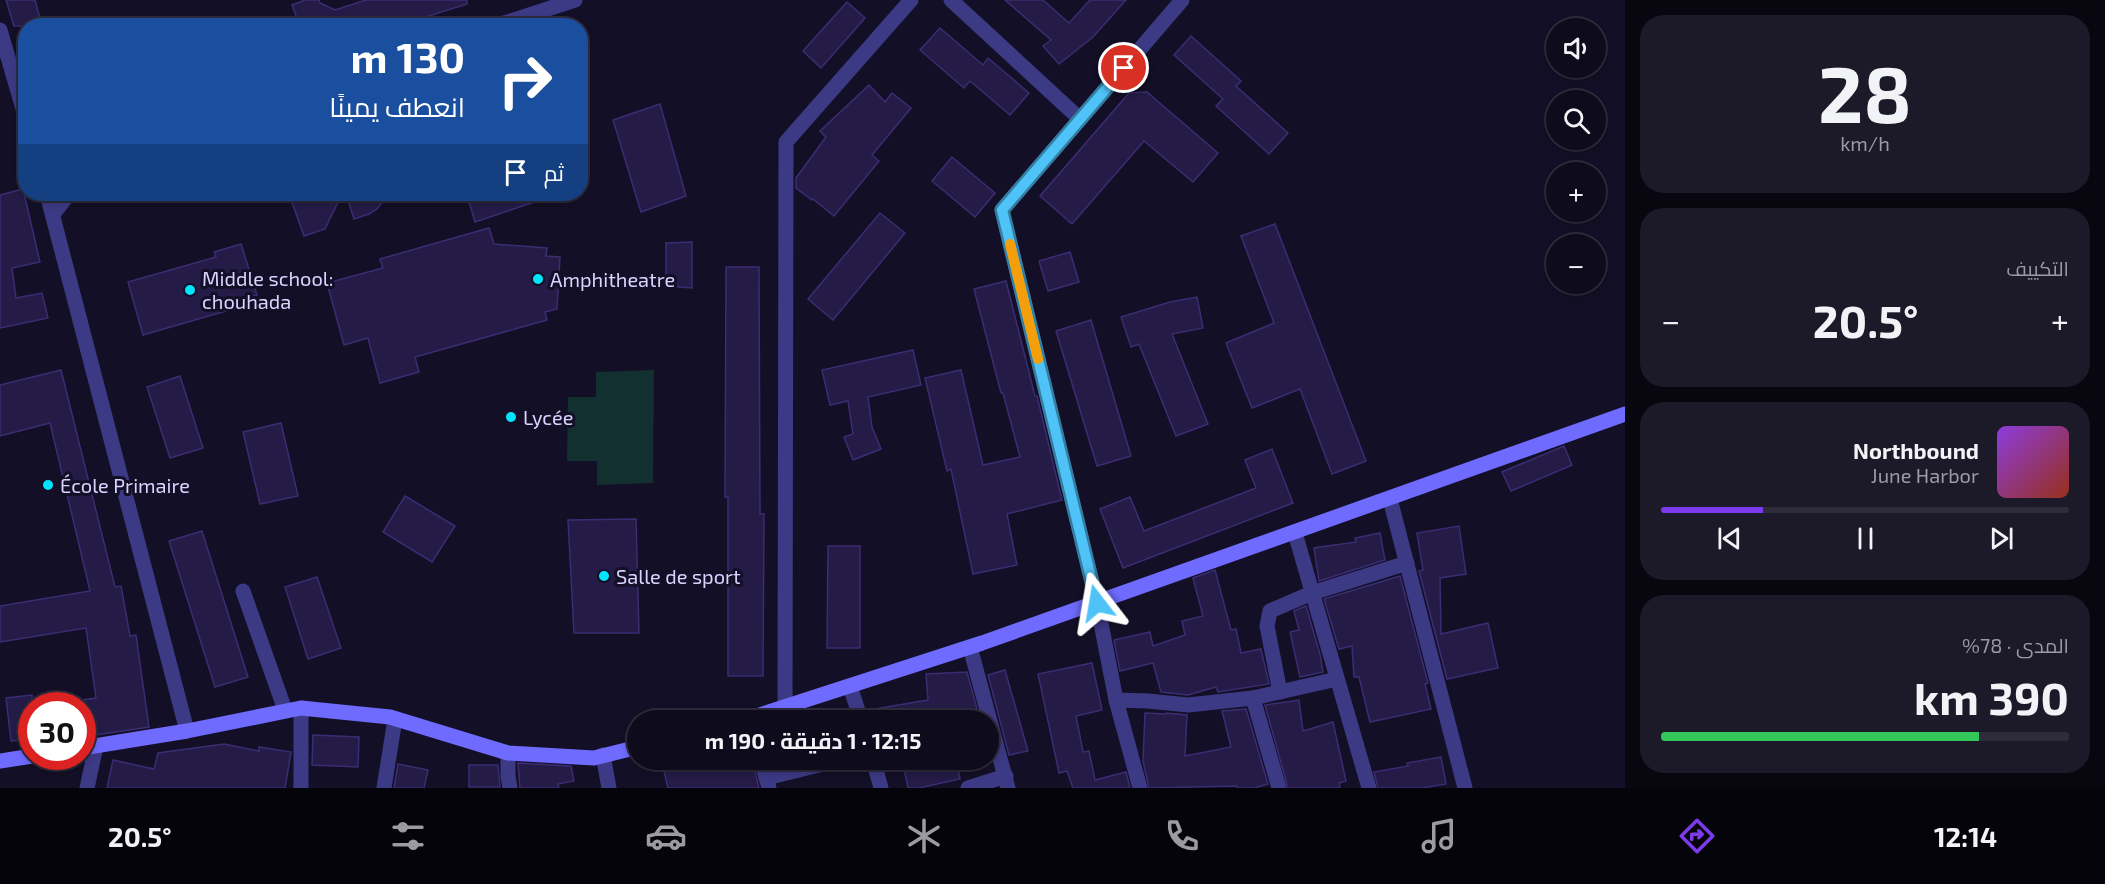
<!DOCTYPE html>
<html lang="ar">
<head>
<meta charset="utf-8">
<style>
  :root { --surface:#0e0b1c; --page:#1c1929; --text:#f1f3f6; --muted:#9b9ba3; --line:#2e2b3b; --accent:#7c3aed }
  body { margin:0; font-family:"Exo 2",Cairo,sans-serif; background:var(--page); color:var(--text); direction:rtl; height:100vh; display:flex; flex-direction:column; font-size:22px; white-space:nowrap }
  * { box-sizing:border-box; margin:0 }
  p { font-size:20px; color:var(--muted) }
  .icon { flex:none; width:33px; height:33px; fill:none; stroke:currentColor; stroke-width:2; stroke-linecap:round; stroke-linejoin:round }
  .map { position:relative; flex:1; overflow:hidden; direction:ltr }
  .panel { display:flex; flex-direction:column; gap:15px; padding:15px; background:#08060f; width:480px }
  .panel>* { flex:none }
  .hud { position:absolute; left:18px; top:18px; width:570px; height:183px; border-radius:24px; box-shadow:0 3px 9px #0003,0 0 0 2px var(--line); direction:rtl; background:#1a4fa0; color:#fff; overflow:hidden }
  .controls { position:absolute; left:1546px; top:18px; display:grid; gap:12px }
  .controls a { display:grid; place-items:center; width:60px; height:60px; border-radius:50%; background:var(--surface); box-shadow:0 3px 9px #0003,0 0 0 2px var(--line); font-size:30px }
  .speed { position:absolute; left:18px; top:692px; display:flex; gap:12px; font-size:30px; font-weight:700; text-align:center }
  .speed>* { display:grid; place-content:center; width:78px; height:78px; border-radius:50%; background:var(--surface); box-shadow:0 3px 9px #0003,0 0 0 2px var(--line); line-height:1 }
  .speed .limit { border:9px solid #d22; background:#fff; color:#111 }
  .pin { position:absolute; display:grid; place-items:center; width:51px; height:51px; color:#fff; margin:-26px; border:3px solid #fff; border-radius:50%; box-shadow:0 2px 6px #0007 }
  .me { position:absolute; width:66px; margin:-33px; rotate:346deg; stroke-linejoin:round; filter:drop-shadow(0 0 4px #0008) }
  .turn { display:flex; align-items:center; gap:21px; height:126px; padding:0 24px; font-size:27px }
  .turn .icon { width:78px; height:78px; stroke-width:2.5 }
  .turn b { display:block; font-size:42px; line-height:51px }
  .then { display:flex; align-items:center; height:57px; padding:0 24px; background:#0003; gap:12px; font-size:22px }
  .big { font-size:45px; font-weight:700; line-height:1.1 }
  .panel .widget { flex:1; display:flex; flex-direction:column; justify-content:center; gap:9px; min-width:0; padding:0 21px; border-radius:24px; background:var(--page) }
  .panel .dial { align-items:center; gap:0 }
  .dial b { font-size:78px; line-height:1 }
  .song { display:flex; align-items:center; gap:18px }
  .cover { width:72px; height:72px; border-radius:9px; background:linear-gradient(135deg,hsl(270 70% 55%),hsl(10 70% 35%)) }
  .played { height:6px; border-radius:3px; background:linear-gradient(90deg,var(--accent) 25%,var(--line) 25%) }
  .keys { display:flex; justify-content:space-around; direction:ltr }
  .heat { display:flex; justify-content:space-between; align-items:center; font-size:33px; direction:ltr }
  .charge { height:9px; border-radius:4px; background:linear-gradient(90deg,#34c759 78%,var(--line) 0) }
  .trip { position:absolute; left:627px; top:710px; width:372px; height:60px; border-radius:30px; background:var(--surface); box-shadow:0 3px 9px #0003,0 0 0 2px var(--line); font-weight:700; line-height:60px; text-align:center; direction:rtl }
  .menu { display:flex; height:96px; justify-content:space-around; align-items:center; background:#06040b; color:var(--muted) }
  .menu .icon { width:42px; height:42px }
  .menu .active { color:var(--accent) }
  .menu b { font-size:27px; color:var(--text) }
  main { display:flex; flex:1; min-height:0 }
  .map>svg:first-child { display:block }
  .green { fill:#12302f }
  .building { fill:#241b47; stroke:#3b2d73; stroke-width:1.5 }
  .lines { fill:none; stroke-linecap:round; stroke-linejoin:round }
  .minor { stroke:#3d3a85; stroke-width:15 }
  .secondary { stroke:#6f6bff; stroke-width:15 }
  .route-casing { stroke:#337fa1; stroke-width:15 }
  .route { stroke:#4fc3f7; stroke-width:10 }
  .slow { stroke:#f59e0b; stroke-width:10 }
  .poi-dot { fill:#00e5ff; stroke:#130f26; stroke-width:2 }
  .labels { text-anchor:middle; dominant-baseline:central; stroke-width:6; stroke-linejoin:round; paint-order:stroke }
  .poi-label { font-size:20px; fill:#d9d4ff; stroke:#130f26; text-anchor:start }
</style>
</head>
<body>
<main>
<section class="panel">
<div class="widget dial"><b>28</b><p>km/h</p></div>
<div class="widget"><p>التكييف</p>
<div class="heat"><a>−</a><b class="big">20.5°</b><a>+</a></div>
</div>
<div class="widget">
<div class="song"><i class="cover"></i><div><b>Northbound</b><p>June Harbor</p></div></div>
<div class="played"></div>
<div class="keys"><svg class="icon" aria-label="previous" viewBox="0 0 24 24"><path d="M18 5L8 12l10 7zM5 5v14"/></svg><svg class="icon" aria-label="pause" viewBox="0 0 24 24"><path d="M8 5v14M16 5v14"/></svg><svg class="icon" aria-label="next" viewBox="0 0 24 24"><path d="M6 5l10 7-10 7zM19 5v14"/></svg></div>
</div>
<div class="widget"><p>المدى · 78%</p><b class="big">390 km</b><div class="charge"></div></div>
</section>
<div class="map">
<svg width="1625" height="788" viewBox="0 0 1625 788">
  <rect width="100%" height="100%" fill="#130f26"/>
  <polygon class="green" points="654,370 653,483 597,485 597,461 567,461 568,397 596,397 596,372"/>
  <g class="building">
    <polygon points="6,0 35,0 42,26 14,26"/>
    <polygon points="305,0 319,0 320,3 335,10 366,0 467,0 467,4 397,26 297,26 296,22 298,21 292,5"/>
    <polygon points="1005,0 1043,0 1069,23 1090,0 1126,0 1093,37 1059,64 1043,46 1051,40"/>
    <polygon points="847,2 865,18 821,68 803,51"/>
    <polygon points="940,28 983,65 988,58 1029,93 1010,115 970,81 964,88 920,50"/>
    <polygon points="1191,36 1241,81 1236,86 1288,133 1269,154 1216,106 1223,99 1174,55"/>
    <polygon points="869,85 885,102 892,93 911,108 872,155 879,161 834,216 813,199 812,200 796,188 796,178 826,137 820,131"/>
    <polygon points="1147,92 1218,153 1193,182 1144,141 1072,224 1040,196 1129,93"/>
    <polygon points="660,104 686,196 641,212 613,120"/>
    <polygon points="952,157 995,193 975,217 932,181"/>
    <polygon points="23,189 40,262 12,268 16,298 42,293 48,318 0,328 0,195"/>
    <polygon points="289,194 342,194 325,229 304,236"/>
    <polygon points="346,194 388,194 377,209 369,214 354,219"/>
    <polygon points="484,194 549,194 549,197 475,222 468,198"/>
    <polygon points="880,213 905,233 833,320 808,299"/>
    <polygon points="1275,224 1366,461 1332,474 1300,389 1252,408 1226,343 1274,323 1241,236"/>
    <polygon points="489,228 494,244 547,248 546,256 560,257 557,309 545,312 547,320 415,357 419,372 380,383 368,338 344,345 327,283 383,268 380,259"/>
    <polygon points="692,242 692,288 666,286 666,243"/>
    <polygon points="241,244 257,295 224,305 226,311 143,335 128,282 216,257 214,252"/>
    <polygon points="1070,252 1079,282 1048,291 1039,261"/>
    <polygon points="726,267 759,267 760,514 764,514 763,676 728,676 728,497 725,497"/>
    <polygon points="1006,281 1035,396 1037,396 1062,500 1007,514 1017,565 973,574 951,469 947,471 925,378 961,370 983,465 1020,457 1003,393 1001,393 974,289"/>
    <polygon points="1197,297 1203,328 1172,334 1208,424 1176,436 1139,344 1131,347 1121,317 1170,302"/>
    <polygon points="1091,320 1131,456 1097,466 1056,331"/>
    <polygon points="913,350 921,385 868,397 872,427 881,449 853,460 844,437 853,434 848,401 830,405 822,370"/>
    <polygon points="61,370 115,587 121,586 130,636 136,635 149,727 82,737 82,700 96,698 86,628 0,642 0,606 90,591 50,423 0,436 0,385"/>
    <polygon points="180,376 203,448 170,458 147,387"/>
    <polygon points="281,423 298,496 260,504 243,432"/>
    <polygon points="1564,446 1572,465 1511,491 1502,472"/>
    <polygon points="1272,449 1293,503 1123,568 1100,509 1130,497 1144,531 1256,488 1245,460"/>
    <polygon points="405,496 455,526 432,562 383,532"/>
    <polygon points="636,519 639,633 574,633 568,520"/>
    <polygon points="1459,526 1466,574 1440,578 1441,634 1488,623 1498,668 1447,679 1419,571 1423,570 1417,533"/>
    <polygon points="202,531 248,677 215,687 169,541"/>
    <polygon points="1380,533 1385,560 1319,581 1314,548 1356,542 1355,538"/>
    <polygon points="828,546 860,546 860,648 827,648"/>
    <polygon points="1215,570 1231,630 1236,629 1241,653 1261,649 1269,684 1218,692 1216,687 1188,695 1161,692 1153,663 1120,671 1114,640 1150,632 1153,646 1185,635 1182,621 1203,616 1193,578"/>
    <polygon points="1400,576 1428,683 1425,684 1431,709 1370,722 1359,677 1354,677 1352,646 1339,649 1324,599"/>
    <polygon points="317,577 341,648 308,659 285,587"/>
    <polygon points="1306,606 1320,654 1323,672 1300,677 1290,632 1299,630 1294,611"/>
    <polygon points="1092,663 1102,710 1076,716 1083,752 1089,751 1095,780 1126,772 1130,788 1073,788 1067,771 1059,773 1038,674"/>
    <polygon points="1005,670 1028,751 1009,755 988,675"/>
    <polygon points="967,672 980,720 871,720 868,710 928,700 926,674"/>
    <polygon points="32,695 32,739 11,741 6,698"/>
    <polygon points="1299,700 1303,731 1333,722 1346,781 1339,783 1340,788 1288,788 1265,705"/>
    <polygon points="1246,709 1268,784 1254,788 1237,788 1237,786 1149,788 1143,761 1145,713 1166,714 1166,713 1187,715 1185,756 1231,747 1222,711"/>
    <polygon points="313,735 359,737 358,767 312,765"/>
    <polygon points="224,744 259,751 259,747 291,752 285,788 107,788 113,760 154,769 158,753"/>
    <polygon points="1441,757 1446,784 1422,788 1378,788 1374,772 1408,766 1407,763"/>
    <polygon points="661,759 752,759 759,788 668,788"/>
    <polygon points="902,759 956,759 960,779 919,788 908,788"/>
    <polygon points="518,763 571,766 574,781 558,784 559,788 520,788"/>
    <polygon points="398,764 428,770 424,788 394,788"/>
    <polygon points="469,765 498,765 500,787 469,787"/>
  </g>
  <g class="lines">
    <g class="minor">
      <polyline points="951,0 1080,119"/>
      <polyline points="1182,0 1002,210 1097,603 1116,700 1148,701 1188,705 1253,698 1279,788"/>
      <polyline points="495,26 575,0"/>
      <polyline points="0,30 26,119"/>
      <polyline points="47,194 187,731"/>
      <polyline points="53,214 69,194"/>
      <polyline points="1390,499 1465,788"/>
      <polyline points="1295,533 1369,788"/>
      <polyline points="243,591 285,710"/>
      <polyline points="970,647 1008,788"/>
      <polyline points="850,686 861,720"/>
      <polyline points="1280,692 1267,626 1270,611 1312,593 1407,563"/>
      <polyline points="1253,698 1337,679"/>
      <polyline points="1116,700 1140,788"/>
      <polyline points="785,707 786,142 911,0"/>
      <polyline points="508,753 508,776 510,788"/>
      <polyline points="603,755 609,788"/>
      <polyline points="761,759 769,788"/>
      <polyline points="873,759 881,788"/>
      <polyline points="766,778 844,759"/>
      <polyline points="87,788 96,746"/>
      <polyline points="301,788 301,708"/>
      <polyline points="384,788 395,719"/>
      <polyline points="968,788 1006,776"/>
    </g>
    <g class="secondary">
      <polyline points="744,720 982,643 1625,414"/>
      <polyline points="82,748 187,731 301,708 390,717 508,753 594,758 638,747"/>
      <polyline points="0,761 32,756"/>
    </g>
  </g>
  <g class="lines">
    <defs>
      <polyline id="route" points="1097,603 1002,210 1124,68"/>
    </defs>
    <use href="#route" class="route-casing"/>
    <use href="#route" class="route"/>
    <polyline class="slow" points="1010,244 1038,359"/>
  </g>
  <g class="poi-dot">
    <circle cx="538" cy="279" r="6"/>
    <circle cx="190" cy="290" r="6"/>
    <circle cx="511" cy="417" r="6"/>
    <circle cx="48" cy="485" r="6"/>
    <circle cx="604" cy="576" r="6"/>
  </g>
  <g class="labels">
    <g class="poi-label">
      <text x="202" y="278">Middle school:<tspan x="202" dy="23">chouhada</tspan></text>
      <text x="550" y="279">Amphitheatre</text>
      <text x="523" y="417">Lycée</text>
      <text x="60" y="485">École Primaire</text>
      <text x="616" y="576">Salle de sport</text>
    </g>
  </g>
</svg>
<div class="controls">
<a><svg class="icon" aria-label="sound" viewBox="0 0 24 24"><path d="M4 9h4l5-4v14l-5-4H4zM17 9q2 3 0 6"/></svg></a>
<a><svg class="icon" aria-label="search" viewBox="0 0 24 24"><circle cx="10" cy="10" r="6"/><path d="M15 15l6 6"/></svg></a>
<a>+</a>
<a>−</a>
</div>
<div class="speed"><div class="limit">30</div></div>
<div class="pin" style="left:1124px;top:68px;background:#d93025"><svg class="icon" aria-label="arrive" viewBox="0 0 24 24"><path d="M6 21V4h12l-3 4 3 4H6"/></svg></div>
<svg class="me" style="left:1097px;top:603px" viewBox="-20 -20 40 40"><path d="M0-17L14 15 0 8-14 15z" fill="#4fc3f7" stroke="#fff" stroke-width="4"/></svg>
<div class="trip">12:15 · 1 دقيقة · 190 m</div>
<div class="hud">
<div class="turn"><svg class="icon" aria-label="right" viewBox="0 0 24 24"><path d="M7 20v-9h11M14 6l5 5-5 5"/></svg><div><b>130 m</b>انعطف يمينًا</div></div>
<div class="then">ثم<svg class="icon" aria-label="arrive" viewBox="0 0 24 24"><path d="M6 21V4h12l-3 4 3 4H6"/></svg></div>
</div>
</div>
</main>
<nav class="menu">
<b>12:14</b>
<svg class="icon active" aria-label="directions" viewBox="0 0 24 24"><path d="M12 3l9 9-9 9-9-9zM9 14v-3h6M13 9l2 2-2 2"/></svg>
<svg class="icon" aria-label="music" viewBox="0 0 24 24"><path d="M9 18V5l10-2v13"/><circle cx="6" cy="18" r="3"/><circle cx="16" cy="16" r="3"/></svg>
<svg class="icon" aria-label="phone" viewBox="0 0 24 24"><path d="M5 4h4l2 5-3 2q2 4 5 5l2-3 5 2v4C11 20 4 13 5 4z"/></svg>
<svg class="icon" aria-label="climate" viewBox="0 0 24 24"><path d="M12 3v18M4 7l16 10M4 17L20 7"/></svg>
<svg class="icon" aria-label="car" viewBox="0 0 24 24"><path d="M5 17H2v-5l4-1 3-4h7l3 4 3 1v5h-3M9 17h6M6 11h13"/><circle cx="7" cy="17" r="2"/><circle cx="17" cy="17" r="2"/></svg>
<svg class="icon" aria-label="filters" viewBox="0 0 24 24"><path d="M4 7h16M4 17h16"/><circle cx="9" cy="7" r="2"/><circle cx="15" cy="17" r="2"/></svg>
<b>20.5°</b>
</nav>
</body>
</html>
